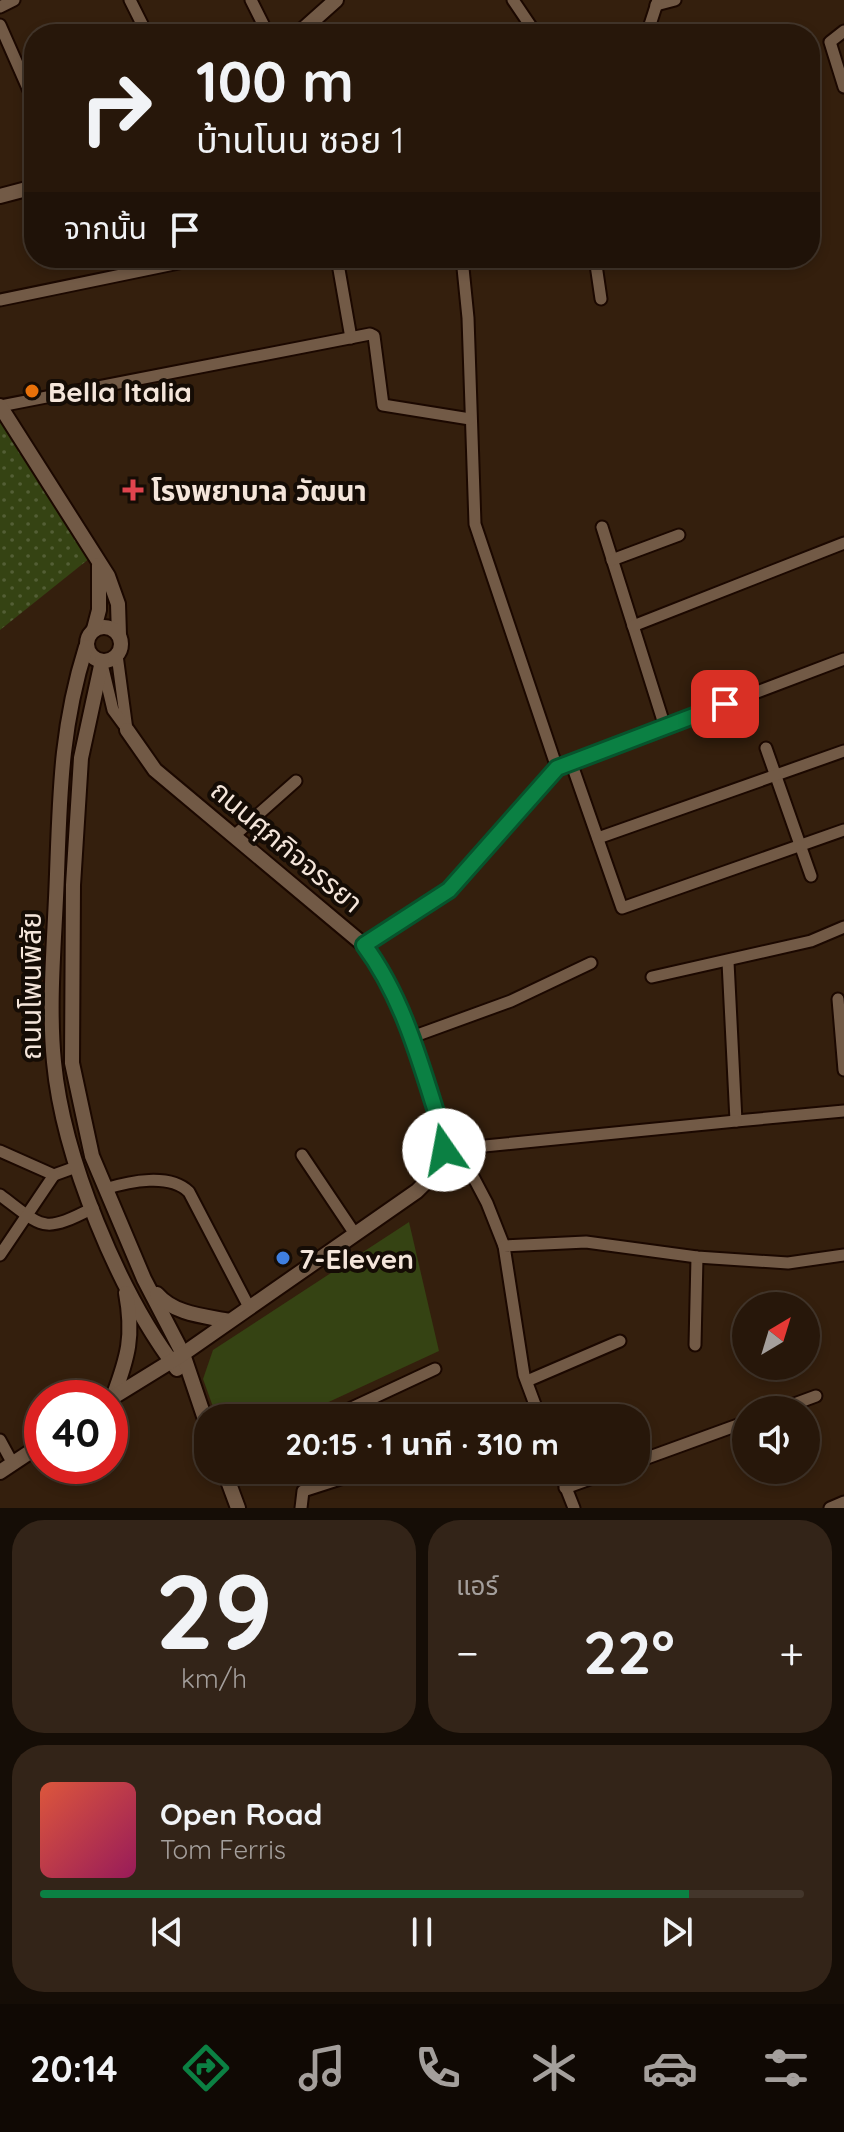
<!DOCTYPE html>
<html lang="th">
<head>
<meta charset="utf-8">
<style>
  :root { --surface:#27170a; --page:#332418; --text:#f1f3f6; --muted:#a49f9c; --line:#43362b; --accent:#0b8043 }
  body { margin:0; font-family:Quicksand,"Noto Sans Thai",sans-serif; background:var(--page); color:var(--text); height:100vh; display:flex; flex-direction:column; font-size:30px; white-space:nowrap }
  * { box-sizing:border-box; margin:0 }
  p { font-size:26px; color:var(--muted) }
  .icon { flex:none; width:44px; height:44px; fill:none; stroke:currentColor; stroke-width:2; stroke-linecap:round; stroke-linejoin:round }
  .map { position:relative; height:1508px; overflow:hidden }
  .side { display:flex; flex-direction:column; gap:12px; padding:12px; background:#150d06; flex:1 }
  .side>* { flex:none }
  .guide { position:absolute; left:24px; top:24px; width:796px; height:244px; border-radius:32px; box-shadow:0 4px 12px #0003,0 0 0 2px var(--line); background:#27170a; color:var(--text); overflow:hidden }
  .needle { width:52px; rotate:38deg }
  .controls { position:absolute; left:732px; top:1292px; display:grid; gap:16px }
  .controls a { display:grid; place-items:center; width:88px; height:88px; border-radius:50%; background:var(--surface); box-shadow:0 4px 12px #0003,0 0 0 2px var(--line); font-size:40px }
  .speed { position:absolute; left:24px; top:1380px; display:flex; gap:16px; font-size:40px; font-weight:700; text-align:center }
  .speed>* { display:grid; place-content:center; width:104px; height:104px; border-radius:50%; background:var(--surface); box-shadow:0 4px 12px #0003,0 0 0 2px var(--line); line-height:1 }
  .speed .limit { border:12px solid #d22; background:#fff; color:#111 }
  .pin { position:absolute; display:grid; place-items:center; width:68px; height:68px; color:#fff; margin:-34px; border-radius:16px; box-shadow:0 4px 12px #0006 }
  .me { position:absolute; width:88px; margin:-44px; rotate:348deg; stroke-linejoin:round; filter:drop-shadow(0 0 6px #0008) }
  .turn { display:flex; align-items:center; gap:28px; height:168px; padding:0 40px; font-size:36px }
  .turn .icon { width:104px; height:104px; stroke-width:2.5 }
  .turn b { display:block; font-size:56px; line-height:68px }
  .then { display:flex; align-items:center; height:76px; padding:0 40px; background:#0003; gap:16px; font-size:30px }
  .big { font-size:60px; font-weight:700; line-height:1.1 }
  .side .card { flex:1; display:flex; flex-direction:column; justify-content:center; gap:12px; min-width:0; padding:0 28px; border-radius:32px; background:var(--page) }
  .side .dial { align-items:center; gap:0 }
  .dial b { font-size:104px; line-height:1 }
  .song { display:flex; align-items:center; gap:24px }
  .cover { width:96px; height:96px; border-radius:12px; background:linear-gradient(135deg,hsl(10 70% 55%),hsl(330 70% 35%)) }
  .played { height:8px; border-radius:4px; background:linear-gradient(90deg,var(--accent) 85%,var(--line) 85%) }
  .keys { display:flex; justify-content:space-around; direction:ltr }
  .heat { display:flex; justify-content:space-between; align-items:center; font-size:44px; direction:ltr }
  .side .tiles { flex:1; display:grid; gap:12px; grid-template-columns:1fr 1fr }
  .card:last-child { grid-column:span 2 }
  .trip { position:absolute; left:194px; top:1404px; width:456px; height:80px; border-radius:32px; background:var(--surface); box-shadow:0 4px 12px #0003,0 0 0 2px var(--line); font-weight:700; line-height:80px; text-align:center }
  .dock { display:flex; height:128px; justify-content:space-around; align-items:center; background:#100904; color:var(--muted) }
  .dock .icon { width:56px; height:56px }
  .dock .on { color:var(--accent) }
  .dock b { font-size:36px; color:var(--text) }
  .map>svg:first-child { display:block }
  .green { fill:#354313 }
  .park { fill:url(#park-dots) }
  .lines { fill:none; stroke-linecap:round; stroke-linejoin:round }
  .minor-casing { stroke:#1b0800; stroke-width:15 }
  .tertiary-casing { stroke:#1b0800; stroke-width:18 }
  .minor { stroke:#725a46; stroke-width:11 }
  .tertiary { stroke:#725a46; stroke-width:14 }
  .route-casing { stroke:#07532c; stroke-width:20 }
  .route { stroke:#0b8043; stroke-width:14 }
  .food-dot { fill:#e8710a; stroke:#150c05; stroke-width:3 }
  .health-dot { fill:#e0444e; stroke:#150c05; stroke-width:3 }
  .shop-dot { fill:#3f7fe0; stroke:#150c05; stroke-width:3 }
  .labels { text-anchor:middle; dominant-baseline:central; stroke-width:8; stroke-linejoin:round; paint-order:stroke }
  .poi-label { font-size:28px; font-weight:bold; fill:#f4e5da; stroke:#150c05; text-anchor:start }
  .street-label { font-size:28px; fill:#f4e5da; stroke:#150c05 }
</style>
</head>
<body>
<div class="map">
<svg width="844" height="1508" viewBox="0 0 844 1508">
  <defs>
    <pattern id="park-dots" width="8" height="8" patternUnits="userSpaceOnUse" patternTransform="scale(2)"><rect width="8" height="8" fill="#354313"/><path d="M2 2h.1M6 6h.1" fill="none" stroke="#535e35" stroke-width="1.8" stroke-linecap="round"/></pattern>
  </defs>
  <rect width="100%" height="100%" fill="#341f0d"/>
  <polygon class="green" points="409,1222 439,1351 294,1418 217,1418 203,1379 213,1350"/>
  <polygon class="park" points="0,414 95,554 0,630"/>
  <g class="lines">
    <defs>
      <g id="minor">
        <polyline points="130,0 147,34"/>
        <polyline points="251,0 268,34"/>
        <polyline points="513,0 534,31"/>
        <polyline points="656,5 675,0"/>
        <polyline points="0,7 14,0"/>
        <polyline points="0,25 34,102"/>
        <polyline points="844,31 830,42 844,87"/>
        <polyline points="647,34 658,0"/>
        <polyline points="337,258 351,338"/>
        <polyline points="462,258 468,318 475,524 557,768"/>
        <polyline points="595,258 601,299"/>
        <polyline points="702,258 703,261"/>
        <polyline points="0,300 203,258"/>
        <polyline points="0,406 370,334 374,336 383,405 470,419"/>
        <polyline points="602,527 665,727"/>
        <polyline points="612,560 679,535"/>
        <polyline points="633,626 844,543"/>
        <polyline points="117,655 127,730"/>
        <polyline points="102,664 113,710 127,729"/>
        <polyline points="766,748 811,876"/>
        <polyline points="571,762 622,908 844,830"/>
        <polyline points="235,835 296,781"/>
        <polyline points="598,838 844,751"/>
        <polyline points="364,945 449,890 557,768 844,659"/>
        <polyline points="728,962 736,1121 844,1111"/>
        <polyline points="652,977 811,941 844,927"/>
        <polyline points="838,999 844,1070"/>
        <polyline points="412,1037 511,1001 591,963"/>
        <polyline points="458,1148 487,1203 504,1246"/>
        <polyline points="444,1150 736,1121"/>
        <polyline points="0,1151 54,1175 76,1167"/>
        <polyline points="302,1155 355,1234"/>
        <path d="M105,1189C130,1181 170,1173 189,1192L249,1307"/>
        <path d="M0,1195C44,1228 42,1234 93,1208"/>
        <polyline points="0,1255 54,1175"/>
        <polyline points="695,1345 697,1257"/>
        <polyline points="527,1381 620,1341"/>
        <polyline points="778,1410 816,1396"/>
        <polyline points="330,1418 435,1369"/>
        <polyline points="540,1418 524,1375 504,1246 586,1242 697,1257 788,1263 844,1255"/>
        <polyline points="0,1440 13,1464"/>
        <polyline points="636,1462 746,1422"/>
        <polyline points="559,1470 574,1508"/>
        <polyline points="565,1488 615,1470"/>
        <polyline points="301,1508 303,1491 368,1470"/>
        <polyline points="830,1508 844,1502"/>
      </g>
      <g id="tertiary">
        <polyline points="298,34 336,0"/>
        <polyline points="0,196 34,187"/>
        <polyline points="0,406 108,576 118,604 119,635"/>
        <circle cx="104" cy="644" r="17"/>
        <polyline points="94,629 99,610 99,565"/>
        <path d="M86,647C61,726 60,792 57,874C55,936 48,1001 54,1062C63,1158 119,1293 177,1369"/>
        <polyline points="102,661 81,758 73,885 72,1063 92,1156 144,1279 183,1354 208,1428"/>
        <path d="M157,1294C174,1314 204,1316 229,1321"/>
        <path d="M113,1397C128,1357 134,1336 126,1293"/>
        <path d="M110,1399L183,1354L417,1191C435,1174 444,1158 443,1134C422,1069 405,1000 364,945L155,770L127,730"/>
        <polyline points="224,1470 238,1508"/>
        <polyline points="0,1472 42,1444"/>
      </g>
    </defs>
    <use href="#minor" class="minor-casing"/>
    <use href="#tertiary" class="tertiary-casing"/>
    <use href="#minor" class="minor"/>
    <use href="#tertiary" class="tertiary"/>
  </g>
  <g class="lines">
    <defs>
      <path id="route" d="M444,1150L443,1134C422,1069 405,1000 364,945L449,890L557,768L725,704"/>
    </defs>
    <use href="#route" class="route-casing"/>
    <use href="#route" class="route"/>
  </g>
  <circle class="food-dot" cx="32" cy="391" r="8"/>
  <path class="health-dot" d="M129 478h8v8h8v8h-8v8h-8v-8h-8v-8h8z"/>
  <circle class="shop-dot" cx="283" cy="1258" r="8"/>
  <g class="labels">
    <g class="poi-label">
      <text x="48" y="391">Bella Italia</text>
      <text x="151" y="490">โรงพยาบาล วัฒนา</text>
      <text x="299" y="1258">7-Eleven</text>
    </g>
    <g class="street-label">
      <text transform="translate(287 846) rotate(40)">ถนนศุภกิจจรรยา</text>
      <text transform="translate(30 986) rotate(-90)">ถนนโพนพิสัย</text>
    </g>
  </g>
</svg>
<div class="controls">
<a><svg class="needle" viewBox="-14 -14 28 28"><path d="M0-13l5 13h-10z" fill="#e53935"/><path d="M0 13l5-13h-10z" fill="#a49f9c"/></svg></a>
<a><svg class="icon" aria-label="sound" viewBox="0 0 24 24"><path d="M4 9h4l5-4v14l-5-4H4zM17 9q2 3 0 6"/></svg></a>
</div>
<div class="speed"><div class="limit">40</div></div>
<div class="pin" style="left:725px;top:704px;background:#d93025"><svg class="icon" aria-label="arrive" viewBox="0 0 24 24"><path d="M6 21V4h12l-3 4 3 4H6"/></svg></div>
<svg class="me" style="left:444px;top:1150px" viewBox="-20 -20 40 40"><circle r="19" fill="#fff"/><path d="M0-13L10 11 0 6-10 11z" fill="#0b8043"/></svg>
<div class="trip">20:15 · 1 นาที · 310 m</div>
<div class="guide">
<div class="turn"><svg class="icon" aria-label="right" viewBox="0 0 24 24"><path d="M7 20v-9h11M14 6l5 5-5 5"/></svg><div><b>100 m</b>บ้านโนน ซอย 1</div></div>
<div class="then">จากนั้น<svg class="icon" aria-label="arrive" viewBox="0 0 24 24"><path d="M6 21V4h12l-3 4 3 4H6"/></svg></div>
</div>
</div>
<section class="side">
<div class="tiles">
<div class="card dial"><b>29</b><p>km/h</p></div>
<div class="card"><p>แอร์</p>
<div class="heat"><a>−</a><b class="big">22°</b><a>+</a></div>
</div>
<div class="card">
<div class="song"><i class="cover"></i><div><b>Open Road</b><p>Tom Ferris</p></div></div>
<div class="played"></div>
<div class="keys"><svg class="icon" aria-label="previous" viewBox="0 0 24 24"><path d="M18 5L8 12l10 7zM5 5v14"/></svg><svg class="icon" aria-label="pause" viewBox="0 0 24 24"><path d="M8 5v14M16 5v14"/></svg><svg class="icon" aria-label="next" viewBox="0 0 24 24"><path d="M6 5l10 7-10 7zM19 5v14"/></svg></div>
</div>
</div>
</section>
<nav class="dock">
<b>20:14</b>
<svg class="icon on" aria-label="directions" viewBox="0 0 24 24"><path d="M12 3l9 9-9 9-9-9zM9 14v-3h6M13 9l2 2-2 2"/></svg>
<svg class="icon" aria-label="music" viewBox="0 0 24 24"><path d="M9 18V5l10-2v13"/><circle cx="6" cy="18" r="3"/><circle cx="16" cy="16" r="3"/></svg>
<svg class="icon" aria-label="phone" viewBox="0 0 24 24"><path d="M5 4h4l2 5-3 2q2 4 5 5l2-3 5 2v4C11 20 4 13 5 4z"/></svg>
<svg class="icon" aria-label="climate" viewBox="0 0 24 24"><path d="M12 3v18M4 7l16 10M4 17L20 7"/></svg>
<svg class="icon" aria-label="car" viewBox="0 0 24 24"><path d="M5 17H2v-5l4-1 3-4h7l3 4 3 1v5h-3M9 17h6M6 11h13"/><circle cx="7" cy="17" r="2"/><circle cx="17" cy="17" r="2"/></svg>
<svg class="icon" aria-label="filters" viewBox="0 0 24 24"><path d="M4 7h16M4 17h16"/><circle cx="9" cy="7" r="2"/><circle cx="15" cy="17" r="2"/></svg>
</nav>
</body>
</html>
